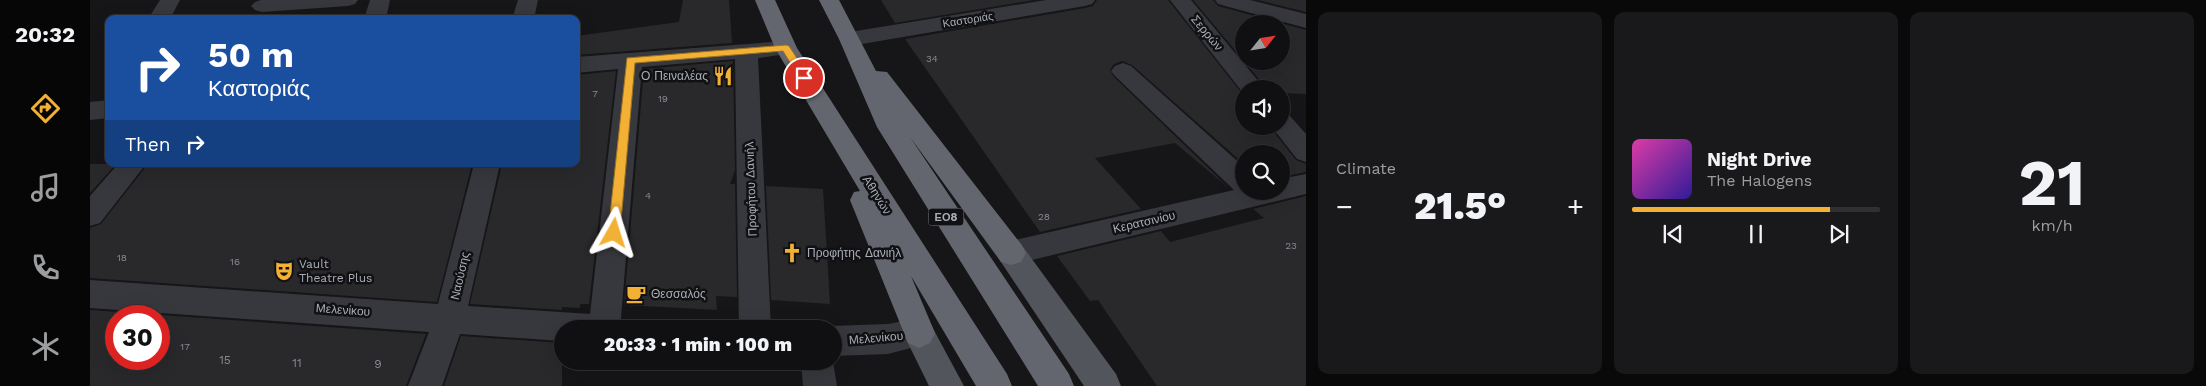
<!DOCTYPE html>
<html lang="en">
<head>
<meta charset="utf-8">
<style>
  :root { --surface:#101012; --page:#19191b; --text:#f1f3f6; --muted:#9c9d9f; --line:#303032; --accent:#f2b134 }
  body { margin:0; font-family:"Work Sans",sans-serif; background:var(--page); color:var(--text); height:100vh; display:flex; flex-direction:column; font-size:19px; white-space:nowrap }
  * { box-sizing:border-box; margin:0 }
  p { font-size:16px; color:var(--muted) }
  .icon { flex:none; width:28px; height:28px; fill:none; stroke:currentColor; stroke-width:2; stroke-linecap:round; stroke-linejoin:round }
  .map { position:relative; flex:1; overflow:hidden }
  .side { display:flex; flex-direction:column; gap:12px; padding:12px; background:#09090a; width:900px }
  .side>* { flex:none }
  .top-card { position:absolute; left:15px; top:15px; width:475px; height:152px; border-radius:10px; box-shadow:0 5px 20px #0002,0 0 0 1px var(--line); background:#1a4fa0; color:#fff; overflow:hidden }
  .needle { width:32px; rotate:60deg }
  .tools { position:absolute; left:1145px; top:15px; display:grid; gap:10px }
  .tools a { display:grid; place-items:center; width:55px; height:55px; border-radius:50%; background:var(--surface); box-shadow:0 5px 20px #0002,0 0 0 1px var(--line); font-size:25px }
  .speed { position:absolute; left:15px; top:305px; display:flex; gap:10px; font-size:25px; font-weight:700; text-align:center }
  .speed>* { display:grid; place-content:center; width:65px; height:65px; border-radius:50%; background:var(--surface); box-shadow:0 5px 20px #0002,0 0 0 1px var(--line); line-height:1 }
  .speed .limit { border:8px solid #d22; background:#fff; color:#111 }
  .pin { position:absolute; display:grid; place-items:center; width:42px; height:42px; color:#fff; margin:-21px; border:2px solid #fff; border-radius:50%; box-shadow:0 1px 5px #0007 }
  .me { position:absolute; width:55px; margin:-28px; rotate:6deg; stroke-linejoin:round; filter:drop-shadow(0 0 4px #0008) }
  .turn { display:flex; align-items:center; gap:18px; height:105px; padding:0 20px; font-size:22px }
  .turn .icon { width:65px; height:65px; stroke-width:2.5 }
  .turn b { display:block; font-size:35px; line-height:42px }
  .then { display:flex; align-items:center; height:48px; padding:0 20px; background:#0003; gap:10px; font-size:19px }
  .big { font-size:38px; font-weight:800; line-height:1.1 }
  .side .widget { flex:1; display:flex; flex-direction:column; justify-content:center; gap:8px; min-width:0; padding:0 18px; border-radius:10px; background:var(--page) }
  .side .dial { align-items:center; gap:0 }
  .dial b { font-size:65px; line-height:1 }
  .song { display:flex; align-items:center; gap:15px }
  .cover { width:60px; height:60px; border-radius:8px; background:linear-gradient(135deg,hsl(320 70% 55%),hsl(250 70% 35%)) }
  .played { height:5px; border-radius:2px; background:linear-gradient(90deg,var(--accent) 80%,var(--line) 80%) }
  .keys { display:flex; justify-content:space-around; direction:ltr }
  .heat { display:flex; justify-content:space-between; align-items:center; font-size:28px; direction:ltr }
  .side .tiles { flex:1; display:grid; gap:12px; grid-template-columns:repeat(3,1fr) }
  .trip { position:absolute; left:464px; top:320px; width:288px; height:50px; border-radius:25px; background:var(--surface); box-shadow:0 5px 20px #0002,0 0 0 1px var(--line); font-weight:800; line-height:50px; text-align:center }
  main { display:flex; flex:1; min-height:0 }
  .tab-bar { display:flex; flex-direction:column; width:90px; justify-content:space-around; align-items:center; background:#060607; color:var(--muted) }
  .tab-bar .icon { width:35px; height:35px }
  .tab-bar .on { color:var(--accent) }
  .tab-bar b { font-size:22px; color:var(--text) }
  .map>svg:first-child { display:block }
  .building { fill:#29292c; fill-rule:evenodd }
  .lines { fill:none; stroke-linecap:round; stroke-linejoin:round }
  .minor { fill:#37383d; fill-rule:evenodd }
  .major { fill:#53555c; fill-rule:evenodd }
  .highway { fill:#63666e; fill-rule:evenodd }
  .route { fill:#f2b134; stroke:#9d7322 }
  .labels { text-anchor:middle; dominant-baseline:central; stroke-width:5; stroke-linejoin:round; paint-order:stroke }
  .number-label { font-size:10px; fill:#888b94 }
  .far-street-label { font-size:11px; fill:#a8adb8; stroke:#111113 }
  .shield { fill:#111113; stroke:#7b7e86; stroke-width:1 }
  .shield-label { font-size:11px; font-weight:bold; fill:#a8adb8 }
  .street-label { font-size:12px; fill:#a8adb8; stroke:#111113 }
  .poi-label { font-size:12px; fill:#a8adb8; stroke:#111113; text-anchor:start }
  .near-number-label { font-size:12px; fill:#888b94 }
</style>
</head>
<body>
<main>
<nav class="tab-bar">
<b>20:32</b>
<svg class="icon on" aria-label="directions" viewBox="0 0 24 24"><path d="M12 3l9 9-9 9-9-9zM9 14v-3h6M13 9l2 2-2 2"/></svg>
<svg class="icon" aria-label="music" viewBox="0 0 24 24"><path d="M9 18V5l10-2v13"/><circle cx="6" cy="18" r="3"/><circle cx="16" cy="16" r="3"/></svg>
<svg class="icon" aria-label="phone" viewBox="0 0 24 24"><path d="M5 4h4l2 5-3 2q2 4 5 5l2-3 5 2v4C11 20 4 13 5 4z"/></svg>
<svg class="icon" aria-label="climate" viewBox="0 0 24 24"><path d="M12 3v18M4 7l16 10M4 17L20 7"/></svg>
</nav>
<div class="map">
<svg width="1216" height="386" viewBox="0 0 1216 386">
  <rect width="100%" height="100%" fill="#161618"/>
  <g class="building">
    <polygon points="593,0 639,0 642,43 486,55 486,36 589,22"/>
    <polygon points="791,0 944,0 805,23"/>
    <polygon points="1007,0 1078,0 1154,96 1154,126 1179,126 1206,160 1216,164 1216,172 1191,177 1191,154 1154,154 1154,164 1042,65 1032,61 1024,64 1020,70 1024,77 1140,189 1085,143 1005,158 1051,209 950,232 815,39 995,8 1003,6"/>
    <polygon points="1103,0 1123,0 1128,6 1216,30 1216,94 1191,93 1191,89 1177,89 1154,61 1191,61 1191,24 1154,24 1154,61"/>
    <polygon points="1168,0 1216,0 1216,12"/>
    <polygon points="643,61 645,170 640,184 645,184 647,297 626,296 627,310 534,305 554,69"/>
    <polygon points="526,71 499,304 490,304 490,308 472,307 472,310 380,304 412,164 486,164 486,75"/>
    <polygon points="0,164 26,164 0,193"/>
    <polygon points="58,164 382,164 347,302 0,278 0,228 11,224"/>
    <polygon points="676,186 733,189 740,304 681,300"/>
    <polygon points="1216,196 1216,386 1067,386 1008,300 1000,301 967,256 1071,231 1080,242 1174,218 1163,209"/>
    <path d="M0,310L336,334L316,386H0ZM26,316H69V359H26Z"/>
    <polygon points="371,336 472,343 472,386 354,386"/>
  </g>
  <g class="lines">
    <g class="minor">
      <polygon points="70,0 90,0 80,19 58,19"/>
      <polygon points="171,0 268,0 265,4 258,6 172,12 165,10 161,6 165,2"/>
      <polygon points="280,0 300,0 296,19 274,19"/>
      <polygon points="428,0 448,0 444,19 422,19"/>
      <polygon points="956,0 1005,0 1002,4 995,6 760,46 752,44 749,39 752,34 760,32"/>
      <polygon points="1080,0 1101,0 1175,89 1154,89 1154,94"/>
      <polygon points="1125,0 1160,0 1216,14 1216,28 1128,4"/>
      <polygon points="696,41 704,43 707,48 704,53 668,58 681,329 649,329 645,59 552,67 530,329 472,329 472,341 370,334 352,386 318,386 339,332 0,308 0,280 348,304 384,164 410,164 378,306 500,314 528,69 486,73 486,57"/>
      <polygon points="1033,63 1041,66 1154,167 1154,191 1191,191 1191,179 1216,174 1216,194 921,265 911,262 906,253 911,244 921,241 1144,190 1025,76 1021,71 1025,66"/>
      <polygon points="19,100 19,118 0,120 0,102"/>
      <polygon points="1191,113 1200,116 1216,134 1216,162 1207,159 1181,126 1191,126"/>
      <polygon points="28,164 56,164 10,223 0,226 0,196"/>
      <polygon points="829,318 840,323 845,333 840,343 798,354 742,356 742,329 735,329 742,326 798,324"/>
      <polygon points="742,356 747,386 713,386 711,361 742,361"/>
    </g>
    <g class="major">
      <polygon points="921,241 931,244 1026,374 1031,386 994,386 911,262 906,253 911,244"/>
      <polygon points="829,318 840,323 874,386 839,386 813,333 818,323"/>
    </g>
    <g class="highway">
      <polygon points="665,0 685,0 707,48 917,374 922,386 886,386 821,276 845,333 840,343 829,348 818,343 760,200 764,192 770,191 685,48"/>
      <polygon points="729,0 749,0 786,71 797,72 931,244 936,253 931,262 921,265 911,262 820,137 979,374 984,386 948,386 787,127 749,39"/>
    </g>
  </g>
  <polygon class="route" points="696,45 699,46 718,75 718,80 711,80 693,51 545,63 530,233 528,236 520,236 518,233 537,58"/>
  <defs>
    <symbol id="restaurant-bare" viewBox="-9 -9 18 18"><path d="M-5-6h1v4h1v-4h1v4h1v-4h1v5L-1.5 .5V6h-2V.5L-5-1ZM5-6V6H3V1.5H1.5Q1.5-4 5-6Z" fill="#f2b134" stroke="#111113" stroke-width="2.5" paint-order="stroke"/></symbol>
    <symbol id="church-bare" viewBox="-9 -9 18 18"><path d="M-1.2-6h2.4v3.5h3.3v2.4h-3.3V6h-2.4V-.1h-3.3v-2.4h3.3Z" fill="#f2b134" stroke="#111113" stroke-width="2.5" paint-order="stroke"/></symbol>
    <symbol id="theatre-bare" viewBox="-9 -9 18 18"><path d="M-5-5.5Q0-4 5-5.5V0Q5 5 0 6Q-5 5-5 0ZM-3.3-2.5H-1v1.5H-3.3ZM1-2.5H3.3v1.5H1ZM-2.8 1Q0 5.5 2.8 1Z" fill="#f2b134" stroke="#111113" stroke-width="2.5" paint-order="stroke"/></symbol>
    <symbol id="cafe-bare" viewBox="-9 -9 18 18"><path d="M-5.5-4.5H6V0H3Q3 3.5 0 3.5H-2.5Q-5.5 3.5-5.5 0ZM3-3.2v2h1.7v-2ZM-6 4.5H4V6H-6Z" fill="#f2b134" stroke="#111113" stroke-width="2.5" paint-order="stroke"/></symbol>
  </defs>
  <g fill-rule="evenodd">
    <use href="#restaurant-bare" x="619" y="62" width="28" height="28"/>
    <use href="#church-bare" x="688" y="239" width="28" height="28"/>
    <use href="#theatre-bare" x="180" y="257" width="28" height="28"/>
    <use href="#cafe-bare" x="532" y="280" width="28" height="28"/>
  </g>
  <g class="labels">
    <g class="number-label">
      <text x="842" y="58">34</text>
      <text x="505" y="93">7</text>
      <text x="573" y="98">19</text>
      <text x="558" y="195">4</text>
      <text x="954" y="216">28</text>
      <text x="1201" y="245">23</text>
      <text x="32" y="257">18</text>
      <text x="145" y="261">16</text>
      <text x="95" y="346">17</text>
    </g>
    <g class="far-street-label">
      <text transform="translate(878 20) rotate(-9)">Καστοριάς</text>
    </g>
    <rect class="shield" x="838.5" y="208.5" width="35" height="17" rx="4"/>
    <g class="shield-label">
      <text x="856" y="217">ΕΟ8</text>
    </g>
    <g class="street-label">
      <text transform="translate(1117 33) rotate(50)">Σερρών</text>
      <text transform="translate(661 189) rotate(-92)">Προφήτου Δανιήλ</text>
      <text transform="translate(787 195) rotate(58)">Αθηνών</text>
      <text transform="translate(1054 222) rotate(-13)">Κερατσινίου</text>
      <text transform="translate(370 276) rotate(-77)">Ναούσης</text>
      <text transform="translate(253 310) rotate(4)">Μελενίκου</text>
      <text transform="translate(786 338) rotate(-5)">Μελενίκου</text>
    </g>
    <g class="poi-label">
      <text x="618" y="76" text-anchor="end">Ο Πειναλέας</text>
      <text x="717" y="253">Προφήτης Δανιήλ</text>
      <text x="209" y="264">Vault<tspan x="209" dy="14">Theatre Plus</tspan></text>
      <text x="561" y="294">Θεσσαλός</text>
    </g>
    <g class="near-number-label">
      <text x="135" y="360">15</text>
      <text x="207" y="363">11</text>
      <text x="288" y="364">9</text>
    </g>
  </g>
</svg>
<div class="tools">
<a><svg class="needle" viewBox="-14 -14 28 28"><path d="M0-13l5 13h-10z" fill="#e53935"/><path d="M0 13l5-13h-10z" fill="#9c9d9f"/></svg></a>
<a><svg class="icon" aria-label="sound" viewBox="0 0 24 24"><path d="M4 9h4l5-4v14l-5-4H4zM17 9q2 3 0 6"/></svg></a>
<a><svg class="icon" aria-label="search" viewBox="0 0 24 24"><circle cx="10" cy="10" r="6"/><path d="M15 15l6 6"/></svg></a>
</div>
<div class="speed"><div class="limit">30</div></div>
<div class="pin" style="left:714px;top:78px;background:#d93025"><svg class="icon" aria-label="arrive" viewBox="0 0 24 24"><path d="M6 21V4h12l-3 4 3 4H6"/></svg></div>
<svg class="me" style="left:524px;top:233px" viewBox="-20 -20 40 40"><path d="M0-17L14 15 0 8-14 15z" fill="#f2b134" stroke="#fff" stroke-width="4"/></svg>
<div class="trip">20:33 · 1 min · 100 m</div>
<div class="top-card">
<div class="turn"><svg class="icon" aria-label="right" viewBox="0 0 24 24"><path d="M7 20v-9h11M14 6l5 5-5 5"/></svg><div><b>50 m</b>Καστοριάς</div></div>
<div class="then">Then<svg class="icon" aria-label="right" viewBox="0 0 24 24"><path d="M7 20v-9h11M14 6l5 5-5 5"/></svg></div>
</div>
</div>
<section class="side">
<div class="tiles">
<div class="widget"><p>Climate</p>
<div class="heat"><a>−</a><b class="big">21.5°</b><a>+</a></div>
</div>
<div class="widget">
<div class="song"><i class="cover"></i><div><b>Night Drive</b><p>The Halogens</p></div></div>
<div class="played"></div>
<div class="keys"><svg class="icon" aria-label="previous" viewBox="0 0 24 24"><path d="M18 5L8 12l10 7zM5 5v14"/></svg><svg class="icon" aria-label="pause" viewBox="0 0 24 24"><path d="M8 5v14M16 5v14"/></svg><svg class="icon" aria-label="next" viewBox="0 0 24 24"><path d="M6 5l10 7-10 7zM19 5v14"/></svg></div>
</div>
<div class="widget dial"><b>21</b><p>km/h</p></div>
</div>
</section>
</main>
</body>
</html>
